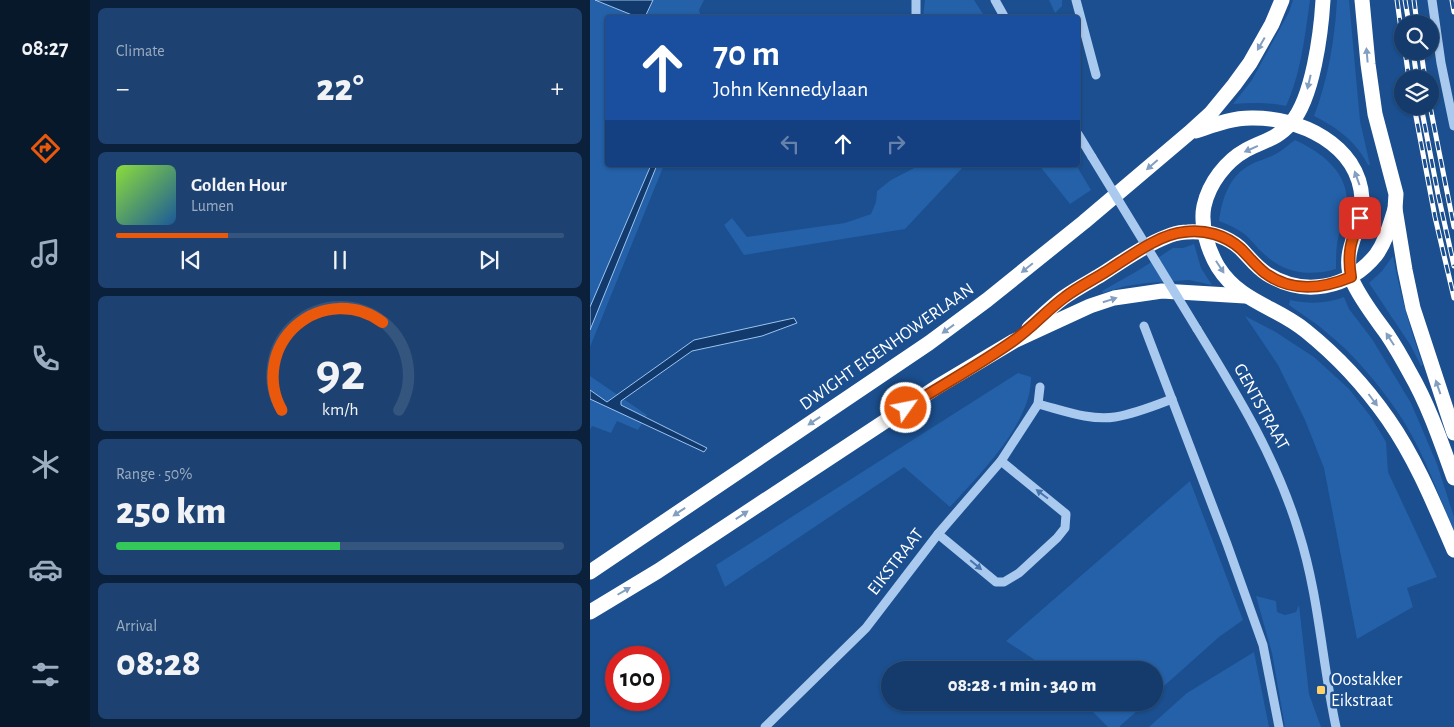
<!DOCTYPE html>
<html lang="en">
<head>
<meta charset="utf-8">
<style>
  :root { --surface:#143b6b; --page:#1d4271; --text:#f1f3f6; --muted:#9dadc1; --line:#33557e; --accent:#ea580c }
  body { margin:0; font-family:"Alegreya Sans",sans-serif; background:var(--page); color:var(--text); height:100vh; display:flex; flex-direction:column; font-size:19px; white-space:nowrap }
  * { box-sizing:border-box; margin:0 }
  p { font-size:16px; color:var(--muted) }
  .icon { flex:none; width:28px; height:28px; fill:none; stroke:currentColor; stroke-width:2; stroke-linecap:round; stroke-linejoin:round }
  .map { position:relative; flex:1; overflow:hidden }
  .sheet { display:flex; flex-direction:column; gap:8px; padding:8px; background:#0b203b; width:500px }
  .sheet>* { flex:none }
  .banner { position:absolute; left:15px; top:15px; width:475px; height:152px; border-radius:5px; box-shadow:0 1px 4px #0004,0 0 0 1px var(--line); background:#1a4fa0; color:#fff; overflow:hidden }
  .buttons { position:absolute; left:804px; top:15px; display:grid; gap:10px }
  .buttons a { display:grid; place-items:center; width:45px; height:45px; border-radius:50%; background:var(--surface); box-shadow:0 1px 4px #0004,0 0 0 1px var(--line); font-size:25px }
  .speed { position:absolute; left:15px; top:646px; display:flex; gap:10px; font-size:25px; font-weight:700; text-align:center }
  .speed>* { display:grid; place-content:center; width:65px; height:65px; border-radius:50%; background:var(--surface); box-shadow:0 1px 4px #0004,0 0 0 1px var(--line); line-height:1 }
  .speed .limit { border:8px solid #d22; background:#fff; color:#111 }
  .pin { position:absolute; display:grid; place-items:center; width:42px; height:42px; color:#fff; margin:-21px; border-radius:10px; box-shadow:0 2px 8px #0006 }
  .me { position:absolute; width:55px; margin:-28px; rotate:57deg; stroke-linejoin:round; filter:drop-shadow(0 0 4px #0008) }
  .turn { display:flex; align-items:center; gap:18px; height:105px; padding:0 25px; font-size:22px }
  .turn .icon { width:65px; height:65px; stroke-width:2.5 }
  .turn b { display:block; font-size:35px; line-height:42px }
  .lanes { display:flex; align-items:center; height:48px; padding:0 25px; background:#0003; justify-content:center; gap:25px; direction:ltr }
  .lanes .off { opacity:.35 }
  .big { font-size:38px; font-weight:800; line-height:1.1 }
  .sheet .tile { flex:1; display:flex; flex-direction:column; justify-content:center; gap:8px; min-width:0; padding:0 18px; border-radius:8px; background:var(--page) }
  .sheet .dial { align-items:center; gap:0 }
  .dial svg { height:130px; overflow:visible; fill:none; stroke:var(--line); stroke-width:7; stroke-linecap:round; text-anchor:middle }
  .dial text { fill:var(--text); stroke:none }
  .song { display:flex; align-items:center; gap:15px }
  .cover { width:60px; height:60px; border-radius:8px; background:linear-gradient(135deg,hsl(90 70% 55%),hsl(210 70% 35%)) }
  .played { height:5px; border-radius:2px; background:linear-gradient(90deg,var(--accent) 25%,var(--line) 25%) }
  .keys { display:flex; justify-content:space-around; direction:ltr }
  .heat { display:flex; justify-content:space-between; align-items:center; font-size:28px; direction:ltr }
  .charge { height:8px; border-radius:4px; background:linear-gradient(90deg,#34c759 50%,var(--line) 0) }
  .trip { position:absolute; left:291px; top:661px; width:282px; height:50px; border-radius:25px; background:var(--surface); box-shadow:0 1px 4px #0004,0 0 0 1px var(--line); font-weight:800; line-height:50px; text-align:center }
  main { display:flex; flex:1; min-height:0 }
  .tabs { display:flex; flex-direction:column; width:90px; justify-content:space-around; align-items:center; background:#08182b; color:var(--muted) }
  .tabs .icon { width:35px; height:35px }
  .tabs .selected { color:var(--accent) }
  .tabs b { font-size:22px; color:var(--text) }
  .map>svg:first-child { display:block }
  .green { fill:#2461a8 }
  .water { fill:#123a6d; stroke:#9cc4f0 }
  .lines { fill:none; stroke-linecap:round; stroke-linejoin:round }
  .minor { stroke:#a9c9ee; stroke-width:9 }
  .highway { stroke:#fff; stroke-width:15 }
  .rail-casing { stroke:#fff; stroke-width:5 }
  .rail { stroke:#1b4f8f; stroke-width:3; stroke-dasharray:9; stroke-linecap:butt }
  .minor-bridge { stroke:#a9c9ee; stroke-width:9 }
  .oneway { fill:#829ec1 }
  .oneway2 { fill:#4674ac }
  .route-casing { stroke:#983908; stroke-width:12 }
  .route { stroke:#ea580c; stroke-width:9 }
  .poi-dot { fill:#ffd166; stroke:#1b4f8f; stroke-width:2 }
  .labels { text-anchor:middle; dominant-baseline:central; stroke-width:5; stroke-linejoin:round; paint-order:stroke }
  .street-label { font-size:18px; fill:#fff; stroke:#1b4f8f }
  .poi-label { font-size:18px; fill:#fff; stroke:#1b4f8f; text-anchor:start }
</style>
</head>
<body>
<main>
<nav class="tabs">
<b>08:27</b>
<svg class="icon selected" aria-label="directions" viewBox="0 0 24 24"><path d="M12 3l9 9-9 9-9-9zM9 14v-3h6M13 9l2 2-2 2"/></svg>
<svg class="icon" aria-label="music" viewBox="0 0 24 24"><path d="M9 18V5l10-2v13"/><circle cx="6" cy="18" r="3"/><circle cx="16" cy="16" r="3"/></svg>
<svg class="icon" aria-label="phone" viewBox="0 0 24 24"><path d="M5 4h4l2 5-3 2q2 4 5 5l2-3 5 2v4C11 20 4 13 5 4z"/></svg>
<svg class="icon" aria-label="climate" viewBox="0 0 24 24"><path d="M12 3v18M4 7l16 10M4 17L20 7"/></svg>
<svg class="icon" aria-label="car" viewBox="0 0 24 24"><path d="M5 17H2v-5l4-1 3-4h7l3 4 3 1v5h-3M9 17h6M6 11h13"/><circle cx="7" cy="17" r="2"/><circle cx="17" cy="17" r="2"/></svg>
<svg class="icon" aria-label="filters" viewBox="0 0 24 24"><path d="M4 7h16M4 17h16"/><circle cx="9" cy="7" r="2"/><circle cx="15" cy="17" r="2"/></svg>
</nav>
<section class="sheet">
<div class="tile"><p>Climate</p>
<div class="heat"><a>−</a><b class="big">22°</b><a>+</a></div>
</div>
<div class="tile">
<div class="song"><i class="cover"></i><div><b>Golden Hour</b><p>Lumen</p></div></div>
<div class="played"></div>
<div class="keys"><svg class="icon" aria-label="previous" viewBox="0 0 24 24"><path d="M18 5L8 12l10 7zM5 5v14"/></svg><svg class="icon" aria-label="pause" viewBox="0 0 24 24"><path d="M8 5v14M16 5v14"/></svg><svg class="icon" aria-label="next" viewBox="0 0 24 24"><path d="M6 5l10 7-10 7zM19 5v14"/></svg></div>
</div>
<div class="tile dial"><svg viewBox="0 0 100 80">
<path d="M14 69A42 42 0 1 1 86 69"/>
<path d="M14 69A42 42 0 0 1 76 15" stroke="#ea580c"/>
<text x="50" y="56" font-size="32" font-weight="700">92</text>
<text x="50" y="72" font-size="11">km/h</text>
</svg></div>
<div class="tile"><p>Range · 50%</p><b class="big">250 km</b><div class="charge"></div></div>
<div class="tile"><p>Arrival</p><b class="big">08:28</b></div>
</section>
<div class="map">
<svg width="864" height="727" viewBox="0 0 864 727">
  <rect width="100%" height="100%" fill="#1b4f8f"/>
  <g class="green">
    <polygon points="0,0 5,0 47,17 18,18 18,165 74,165 0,347"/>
    <polygon points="63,0 114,0 109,10 111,17 55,18"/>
    <polygon points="335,0 384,0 395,17 333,17"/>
    <polygon points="459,0 472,0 472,6 465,13"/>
    <path d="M703,0H720C715,35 711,74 696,106C678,102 661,103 643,104L662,80L699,12Z"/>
    <path d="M747,0H759L770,121L780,165H778C767,142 746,127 724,116C738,80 745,38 747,0Z"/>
    <path d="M705,140C739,156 765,179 755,220C754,225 751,229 749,234C746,246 746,257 746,269C719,277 693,273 673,253C666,247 661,239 653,233C646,228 637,224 629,221C632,199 639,176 660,165C667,161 675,159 682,156C691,152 698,145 705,140Z"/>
    <polygon points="330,165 375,165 315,229 154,255 134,225 142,218 157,237 255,223 281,214 286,202 287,191 301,180"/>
    <polygon points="449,165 486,165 501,190 480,204"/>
    <polygon points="604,244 611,268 622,285 599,280 557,283 536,286 513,293 512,291 549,270 583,248 593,248"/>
    <path d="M803,256C810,294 820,329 833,365L831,366L821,346L779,283L792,271Z"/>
    <path d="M754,297L759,309L782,339L821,403L847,464L864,517V531C847,492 833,450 809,414C789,385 764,354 736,332C725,322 711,314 699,305L700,300C719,304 736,304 754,297Z"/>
    <polygon points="655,316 684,331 724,357 759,389 781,417 796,442 798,472 847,577 817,588 823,607 767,639 734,468 715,420 688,365"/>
    <path d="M428,373L441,377C442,423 389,475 360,507L314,467L135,587L126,565Z"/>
    <polygon points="0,376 57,415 48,430 27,421 21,433 2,426 0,430"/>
    <polygon points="600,481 653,620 629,637 565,694 565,670 460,670 416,641"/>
    <polygon points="666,596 686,601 687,612 695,615 706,612 709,605 719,694 731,727 695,727 682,653"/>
    <polygon points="664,652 679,727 559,727 597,693"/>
    <polygon points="494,703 556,703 530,726 530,727 518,727"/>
  </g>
  <g class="water">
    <polygon points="5,0 63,0 55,17 47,17"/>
    <polygon points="61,165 67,165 0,330 0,307"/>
    <polygon points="204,318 207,323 172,336 102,351 31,401 31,405 117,448 114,452 0,399 0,390 17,402 104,340"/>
  </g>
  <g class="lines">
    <g class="minor">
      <polyline points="405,0 415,18"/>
      <polyline points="486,0 506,75"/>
      <polyline points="842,0 851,63 864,126"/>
      <polyline points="326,18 326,0"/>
      <polyline points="488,134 502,157"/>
      <polyline points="554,326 637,544 673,645 689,727"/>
      <path d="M607,329C647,394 687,459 709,533C729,596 732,663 746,727"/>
      <path d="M448,404C472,410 500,421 525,417C544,414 564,406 582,399"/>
      <polyline points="348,534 406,582 414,582 429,573 467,538 475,528 476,514 411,461"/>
      <polyline points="175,727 276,628 348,534 411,461 448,404 450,387"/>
    </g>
    <g class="highway">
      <path d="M733,0C731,33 723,98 701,123C686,140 674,140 656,150C636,161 619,183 614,206C610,225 618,250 628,267C651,303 686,306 716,331C747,356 775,386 798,419C826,459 845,506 864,550"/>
      <polyline points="772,0 778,64 785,114 806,194 805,209 815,270 823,308 864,433"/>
      <path d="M606,131C624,125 641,118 661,118C709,117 769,144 772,199C774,227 750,250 762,280C771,300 784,316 797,334C805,346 813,360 820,373C839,406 851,442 864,478"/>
      <path d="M439,328C450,318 461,307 473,298C484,290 497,283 509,276C530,263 572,232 597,232C616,231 635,235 650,248C659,257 666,267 677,274C714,297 758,289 786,255C796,241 800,225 805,209"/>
      <polyline points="0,572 339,343 397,300 494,222 599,133 621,113 644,85 660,63 682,24 692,0"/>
      <polyline points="0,612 68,571 347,387 424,341 500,306 524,298 572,291 655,296"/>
    </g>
    <defs>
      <g id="rail">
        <polyline points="807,0 812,37"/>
        <polyline points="815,0 819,24"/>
        <polyline points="824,0 827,24"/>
        <polyline points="862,0 864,12"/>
        <polyline points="815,51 819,79"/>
        <polyline points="823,51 827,79"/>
        <polyline points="831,51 835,79"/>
        <polyline points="824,106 845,217 864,298"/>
        <polyline points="831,106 848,194 864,266"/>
        <polyline points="840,106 864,227"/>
      </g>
    </defs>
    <use href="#rail" class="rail-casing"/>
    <use href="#rail" class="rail"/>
    <polyline class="minor-bridge" points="502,157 607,329"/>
  </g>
  <defs><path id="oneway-solid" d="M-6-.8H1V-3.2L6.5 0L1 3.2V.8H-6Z" transform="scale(1.25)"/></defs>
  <g class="oneway">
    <use href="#oneway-solid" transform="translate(671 44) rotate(120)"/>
    <use href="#oneway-solid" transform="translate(777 55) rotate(-95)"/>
    <use href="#oneway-solid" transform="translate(719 82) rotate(103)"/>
    <use href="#oneway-solid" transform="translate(661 149) rotate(156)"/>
    <use href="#oneway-solid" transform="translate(562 165) rotate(139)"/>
    <use href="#oneway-solid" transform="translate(767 178) rotate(-110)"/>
    <use href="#oneway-solid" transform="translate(630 267) rotate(57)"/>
    <use href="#oneway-solid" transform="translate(437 268) rotate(141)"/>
    <use href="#oneway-solid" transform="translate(520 300) rotate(-17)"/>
    <use href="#oneway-solid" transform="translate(358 329) rotate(144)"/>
    <use href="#oneway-solid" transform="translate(800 339) rotate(-123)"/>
    <use href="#oneway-solid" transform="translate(848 387) rotate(-109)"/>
    <use href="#oneway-solid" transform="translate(783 400) rotate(53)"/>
    <use href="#oneway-solid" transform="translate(224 421) rotate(146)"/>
    <use href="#oneway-solid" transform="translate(89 512) rotate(146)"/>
    <use href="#oneway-solid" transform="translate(152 515) rotate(-33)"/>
    <use href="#oneway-solid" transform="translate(34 591) rotate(-30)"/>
  </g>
  <g class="oneway2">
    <use href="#oneway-solid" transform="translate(452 494) rotate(-143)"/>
    <use href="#oneway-solid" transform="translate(386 565) rotate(40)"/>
  </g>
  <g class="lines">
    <defs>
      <path id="route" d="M316,408C352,385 389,365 423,341C442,328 457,310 475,297C488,287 503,280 517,271C538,258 569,234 594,232C614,229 636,235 651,249C659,257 666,266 675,273C702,293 732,289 761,277C757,252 761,241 770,218"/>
    </defs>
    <use href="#route" class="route-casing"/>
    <use href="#route" class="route"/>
  </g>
  <rect class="poi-dot" x="726" y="685" width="10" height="10" rx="2.5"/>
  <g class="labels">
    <g class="street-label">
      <text transform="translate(297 347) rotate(-35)">DWIGHT EISENHOWERLAAN</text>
      <text transform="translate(671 407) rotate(61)">GENTSTRAAT</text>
      <text transform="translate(306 562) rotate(-52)">EIKSTRAAT</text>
    </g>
    <g class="poi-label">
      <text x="741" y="680">Oostakker<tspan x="741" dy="21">Eikstraat</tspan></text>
    </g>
  </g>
</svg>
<div class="buttons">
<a><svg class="icon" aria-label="search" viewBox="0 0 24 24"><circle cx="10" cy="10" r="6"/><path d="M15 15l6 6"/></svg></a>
<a><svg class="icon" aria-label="layers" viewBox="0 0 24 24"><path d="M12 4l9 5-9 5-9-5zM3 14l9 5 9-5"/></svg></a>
</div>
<div class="speed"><div class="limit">100</div></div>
<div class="pin" style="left:770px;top:218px;background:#d93025"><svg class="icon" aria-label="arrive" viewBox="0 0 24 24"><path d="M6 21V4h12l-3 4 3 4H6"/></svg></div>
<svg class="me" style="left:316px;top:408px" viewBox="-20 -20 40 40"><circle r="17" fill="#ea580c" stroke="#fff" stroke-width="3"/><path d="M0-11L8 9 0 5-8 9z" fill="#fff"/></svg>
<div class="trip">08:28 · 1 min · 340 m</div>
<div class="banner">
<div class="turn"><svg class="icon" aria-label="ahead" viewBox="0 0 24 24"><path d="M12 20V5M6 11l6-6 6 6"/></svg><div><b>70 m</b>John Kennedylaan</div></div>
<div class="lanes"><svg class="icon off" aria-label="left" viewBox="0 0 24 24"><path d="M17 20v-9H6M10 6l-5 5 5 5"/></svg><svg class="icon" aria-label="ahead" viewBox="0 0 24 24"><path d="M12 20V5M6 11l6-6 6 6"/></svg><svg class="icon off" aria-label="right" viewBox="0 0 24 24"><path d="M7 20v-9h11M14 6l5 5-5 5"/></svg></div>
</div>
</div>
</main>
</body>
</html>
